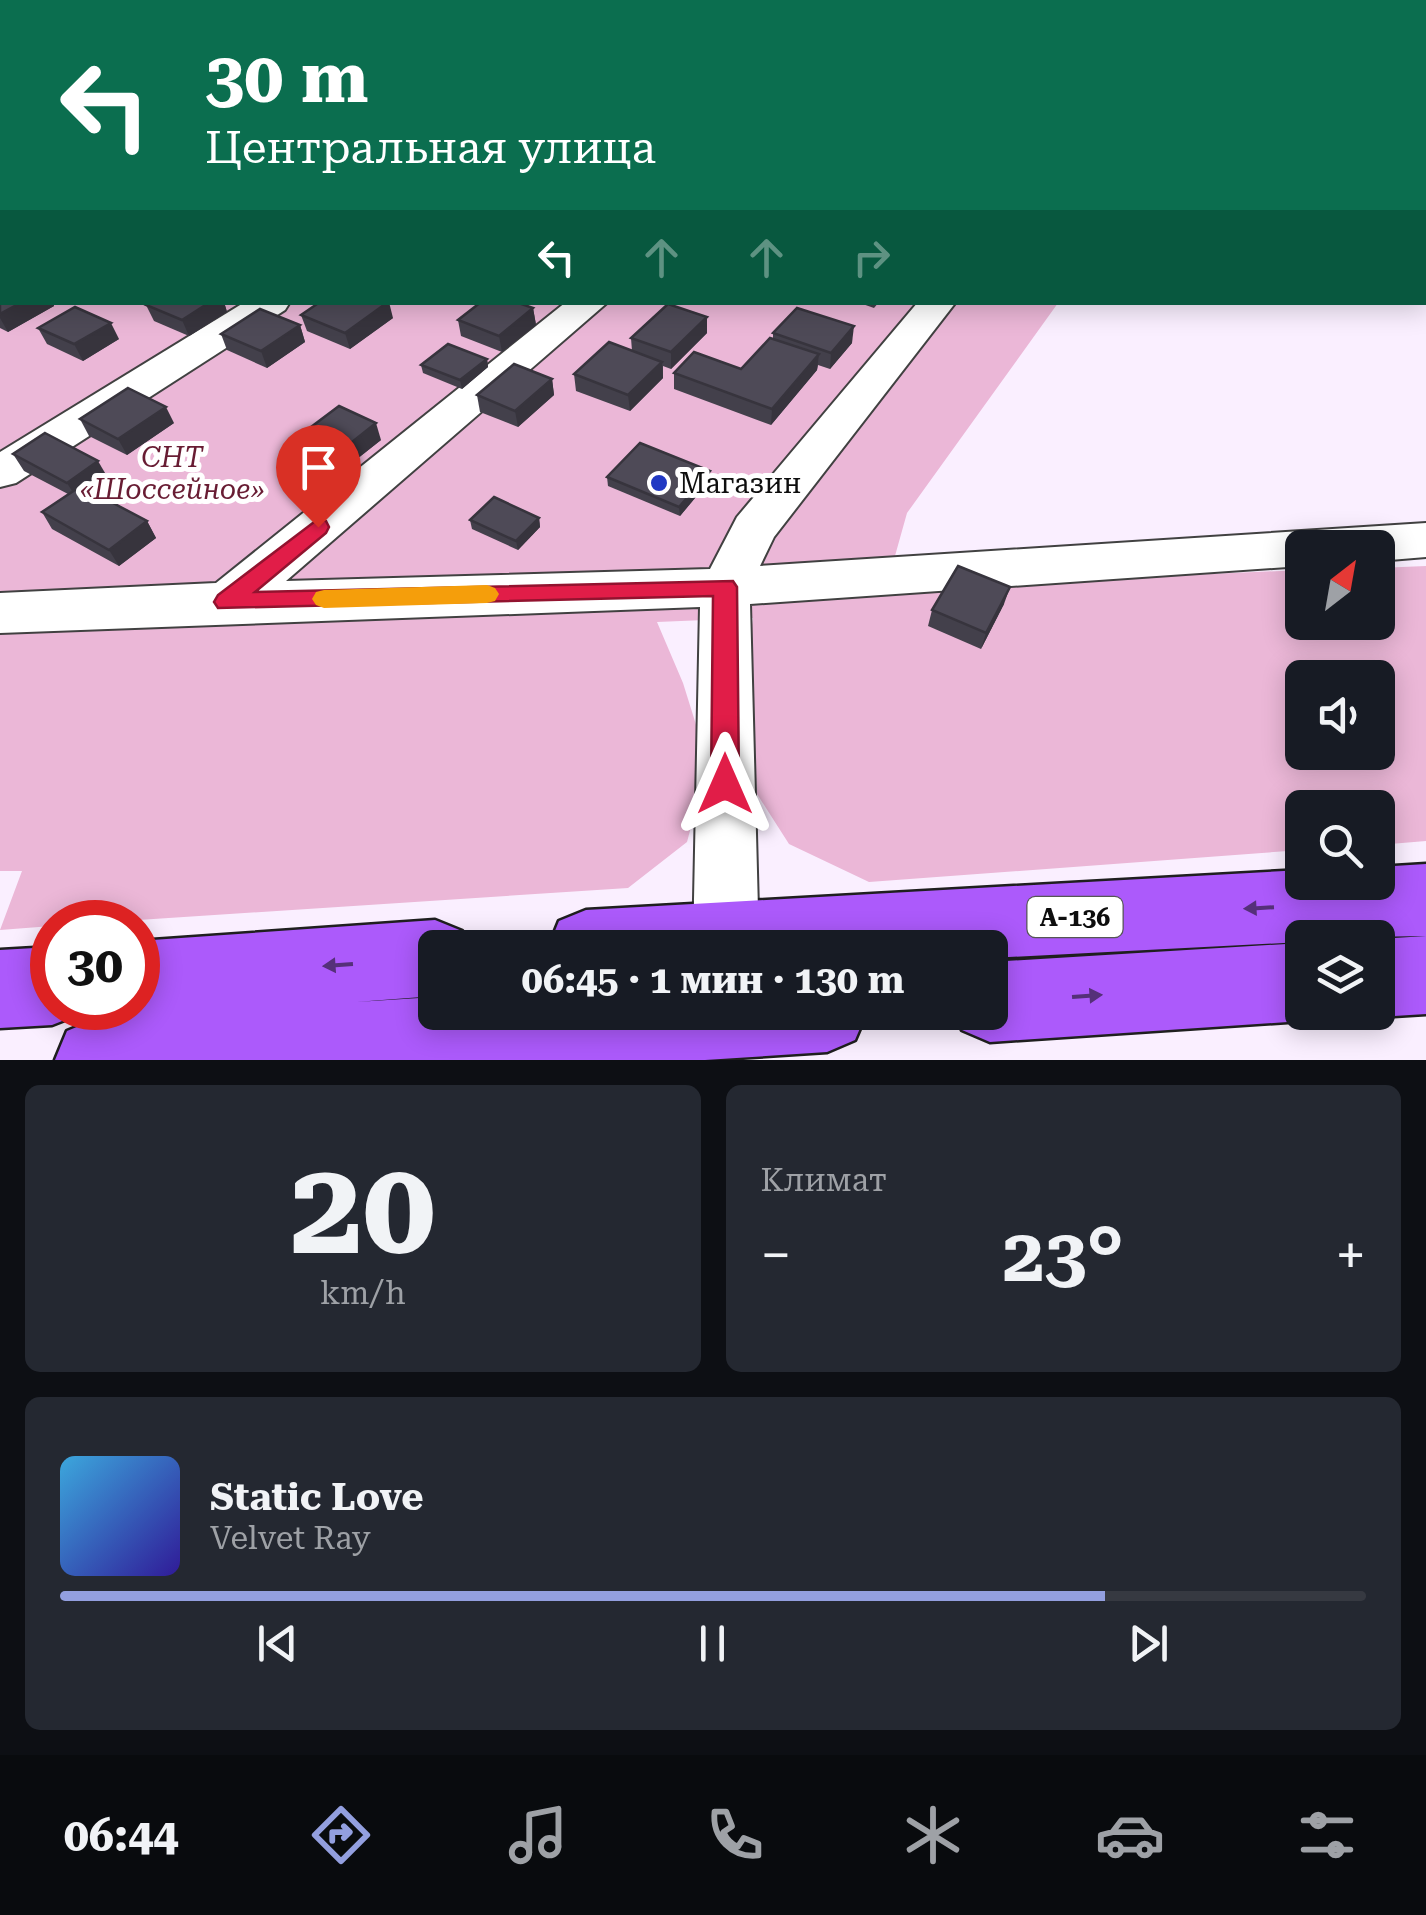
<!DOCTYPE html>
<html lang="ru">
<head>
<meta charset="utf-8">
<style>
  :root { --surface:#171b24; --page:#242831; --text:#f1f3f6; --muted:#9ea1a6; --line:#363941; --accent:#939fdf }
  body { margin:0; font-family:"Roboto Serif",serif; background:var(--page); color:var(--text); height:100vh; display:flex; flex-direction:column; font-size:38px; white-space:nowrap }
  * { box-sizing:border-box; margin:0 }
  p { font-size:32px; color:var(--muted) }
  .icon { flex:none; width:55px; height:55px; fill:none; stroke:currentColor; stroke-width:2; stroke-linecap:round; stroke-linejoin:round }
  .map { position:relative; height:1060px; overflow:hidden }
  .details { display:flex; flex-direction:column; gap:25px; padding:25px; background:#0d0f14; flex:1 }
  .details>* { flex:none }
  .hud { position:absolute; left:0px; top:0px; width:1428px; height:305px; box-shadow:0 5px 25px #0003; background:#0b6e4f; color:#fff; overflow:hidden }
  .needle { width:65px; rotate:31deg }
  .controls { position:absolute; left:1285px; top:530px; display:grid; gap:20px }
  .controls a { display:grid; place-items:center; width:110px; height:110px; border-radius:15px; background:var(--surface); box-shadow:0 5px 25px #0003; font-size:50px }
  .speed { position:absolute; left:30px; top:900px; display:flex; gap:20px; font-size:50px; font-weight:700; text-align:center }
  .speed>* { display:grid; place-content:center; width:130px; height:130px; border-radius:50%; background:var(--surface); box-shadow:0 5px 25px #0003; line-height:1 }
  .speed .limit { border:15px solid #d22; background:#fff; color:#111 }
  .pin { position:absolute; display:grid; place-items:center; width:85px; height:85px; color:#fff; margin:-102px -42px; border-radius:50% 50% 50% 0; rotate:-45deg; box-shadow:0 0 10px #0007 }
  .pin .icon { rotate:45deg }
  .me { position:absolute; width:110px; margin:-55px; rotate:0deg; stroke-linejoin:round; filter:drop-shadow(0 0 8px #0008) }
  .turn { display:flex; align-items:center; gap:35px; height:210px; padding:0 40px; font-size:45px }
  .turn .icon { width:130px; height:130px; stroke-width:2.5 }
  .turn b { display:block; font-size:70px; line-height:85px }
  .lanes { display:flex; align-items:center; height:95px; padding:0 40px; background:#0003; justify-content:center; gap:50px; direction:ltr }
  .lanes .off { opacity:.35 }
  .big { font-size:75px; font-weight:700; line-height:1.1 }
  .details .card { flex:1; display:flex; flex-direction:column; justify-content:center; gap:15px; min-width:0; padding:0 35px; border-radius:15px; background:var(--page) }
  .details .dial { align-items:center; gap:0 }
  .dial b { font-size:130px; line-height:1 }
  .song { display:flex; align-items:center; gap:30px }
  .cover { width:120px; height:120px; border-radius:15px; background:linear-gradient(135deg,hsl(200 70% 55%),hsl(250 70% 35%)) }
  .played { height:10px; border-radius:5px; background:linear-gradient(90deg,var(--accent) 80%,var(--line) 80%) }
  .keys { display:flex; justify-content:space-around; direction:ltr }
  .heat { display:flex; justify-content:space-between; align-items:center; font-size:55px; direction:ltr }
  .details .tiles { flex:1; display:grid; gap:25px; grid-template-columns:1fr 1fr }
  .card:last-child { grid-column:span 2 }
  .trip { position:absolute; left:418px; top:930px; width:590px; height:100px; border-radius:15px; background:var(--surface); box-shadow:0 5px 25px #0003; font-weight:700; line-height:100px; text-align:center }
  .tab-bar { display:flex; height:160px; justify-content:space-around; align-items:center; background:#090b0e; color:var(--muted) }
  .tab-bar .icon { width:70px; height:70px }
  .tab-bar .active { color:var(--accent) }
  .tab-bar b { font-size:45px; color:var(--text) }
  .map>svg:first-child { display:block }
  .green { fill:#ebb7d7; fill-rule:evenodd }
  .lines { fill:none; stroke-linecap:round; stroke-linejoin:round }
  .minor-casing { stroke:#414141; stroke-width:4 }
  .trunk-casing { stroke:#1f1f1f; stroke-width:5 }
  .minor { fill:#fff; fill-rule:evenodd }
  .trunk { fill:#ac5afb; fill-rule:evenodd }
  .wall { fill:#43404b }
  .shaded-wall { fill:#37343d }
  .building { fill:#4e4a57; stroke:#37343d; stroke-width:2.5 }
  .oneway { fill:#553079 }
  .route { fill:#e11d48; stroke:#92132f; stroke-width:2.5 }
  .slow { fill:#f59e0b }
  .poi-dot { fill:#2138c3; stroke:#fff; stroke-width:4 }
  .labels { text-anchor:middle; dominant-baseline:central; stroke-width:10; stroke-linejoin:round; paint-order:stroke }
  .shield { fill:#fff; stroke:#565656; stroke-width:2.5 }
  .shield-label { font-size:25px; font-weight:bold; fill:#0e0e0e }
  .park-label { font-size:28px; font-style:italic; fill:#681c33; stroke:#fff }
  .poi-label { font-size:28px; fill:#0e0e0e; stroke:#fff; text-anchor:start }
</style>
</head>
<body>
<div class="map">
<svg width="1426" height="1060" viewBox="0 0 1426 1060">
  <rect width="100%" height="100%" fill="#faefff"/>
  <path class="green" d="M0,0H1275L2,2V302L1058,303L907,513L886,588L1302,570V622H1378V568L1426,566V841L1378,845V808H1302V850L869,882L789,844L757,794L748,653L753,618L657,622L683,683L708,763L687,842L628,888L108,922H52V926L0,930L22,871H0ZM1302,678H1378V752H1302Z"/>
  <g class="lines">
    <defs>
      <g id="minor">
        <polygon points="645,0 679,0 680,2 647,2"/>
        <polygon points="2,42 2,58 0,59 0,43"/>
        <polygon points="245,302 290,302 285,310 16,483 0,487 0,452"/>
        <polygon points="566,302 608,302 286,581 710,569 737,517 918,302 956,302 774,537 760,566 1426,523 1426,557 1378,561 1378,548 1302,548 1302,566 750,604 759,948 693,948 700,607 0,633 0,593 216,583"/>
      </g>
      <g id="trunk">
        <polygon points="1426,864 1426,936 1302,938 1302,942 990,958 990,948 548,948 559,921 586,910 1302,870 1302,882 1378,882 1378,867"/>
        <polygon points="435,920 462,931 469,948 435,948 435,996 356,1002 435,997 435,1012 867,1012 855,1040 827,1052 705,1060 55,1060 67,1031 96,1019 133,1017 110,1008 138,1008 138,941"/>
        <polygon points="1426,936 1426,1014 1378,1017 1367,1012 1378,1012 1378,939"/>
        <polygon points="1302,943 1302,1012 1323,1012 1302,1021 990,1042 962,1030 955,1012 990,1012 990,962"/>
        <polygon points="52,947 52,1008 82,1008 80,1014 52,1025 0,1028 0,950"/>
      </g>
    </defs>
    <use href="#minor" class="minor-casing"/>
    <use href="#trunk" class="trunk-casing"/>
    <use href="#minor" class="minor"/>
    <use href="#trunk" class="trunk"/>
  </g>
  <g class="wall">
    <polygon points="485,0 528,0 523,2 486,2"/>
    <polygon points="789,0 824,0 821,2 801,2"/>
    <polygon points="0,276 2,302 53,302 54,306 8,332 0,328"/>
    <polygon points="150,302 224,302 227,312 189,336 154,321 146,305"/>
    <polygon points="857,302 879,302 874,308"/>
    <polygon points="533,308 536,325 502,352 461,336 458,320"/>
    <polygon points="301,315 393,318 350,349 307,331"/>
    <polygon points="300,325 305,342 267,368 227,350 221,334"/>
    <polygon points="38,328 119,339 83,361 47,344"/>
    <polygon points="707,333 671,369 663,366 663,378 630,411 576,391 574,374 632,351 631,338"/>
    <polygon points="773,333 852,343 830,369 818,365 817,370 771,425 674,389 674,373 741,369 773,339"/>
    <polygon points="487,359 488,367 462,389 423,373 421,365"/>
    <polygon points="552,379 554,395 518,427 480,412 477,395"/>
    <polygon points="80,419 174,423 127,455 89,436"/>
    <polygon points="299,436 381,440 343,470 305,453"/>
    <polygon points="13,454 108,478 90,490 147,521 156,538 119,566 52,529 42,512 68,494 24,471"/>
    <polygon points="607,477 710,480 680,516 608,486"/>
    <polygon points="539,518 540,527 518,550 472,529 470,520"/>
    <polygon points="1004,604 981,649 928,626 932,610"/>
  </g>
  <g class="shaded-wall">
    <polygon points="2,246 2,266 0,268 0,247"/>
    <polygon points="22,302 53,302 54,306 8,332 0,318 0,314"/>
    <polygon points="210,302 224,302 227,312 189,336 182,320"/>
    <polygon points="388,302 389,302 393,318 350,349 345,333"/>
    <polygon points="533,308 536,325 502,352 499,336"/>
    <polygon points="707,317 707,333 671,369 671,352"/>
    <polygon points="111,323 119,339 83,361 74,344"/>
    <polygon points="300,325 305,342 267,368 261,351"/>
    <polygon points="854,326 852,343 830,369 831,353"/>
    <polygon points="819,354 817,370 771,425 772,409"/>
    <polygon points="487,359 488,367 462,389 460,380"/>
    <polygon points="662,362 663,378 630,411 628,395"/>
    <polygon points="552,379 554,395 518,427 515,411"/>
    <polygon points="166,407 174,423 127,455 118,439"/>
    <polygon points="376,423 381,440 343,470 337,454"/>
    <polygon points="98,461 108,478 77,499 67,483"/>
    <polygon points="710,471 710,480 680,516 679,507"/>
    <polygon points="539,518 540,527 518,550 516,541"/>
    <polygon points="147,521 156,538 119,566 109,550"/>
    <polygon points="1010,587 1004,604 981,649 986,633"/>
  </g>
  <g class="building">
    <polygon points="201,0 212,0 222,2 195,2"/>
    <polygon points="264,0 303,0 297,2 258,2"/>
    <polygon points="583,0 604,0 600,2"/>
    <polygon points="635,0 651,0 662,2 630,2"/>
    <polygon points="767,0 788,0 800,2 763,2"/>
    <polygon points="967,0 1001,0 998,2 965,2"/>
    <polygon points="1115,0 1148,0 1146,2 1114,2"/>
    <polygon points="0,113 2,114 2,126 0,127"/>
    <polygon points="0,226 2,228 2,246 0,247"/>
    <polygon points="2,275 2,302 22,302 0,314 0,276"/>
    <polygon points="150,302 210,302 182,320 146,305"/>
    <polygon points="320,302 388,302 345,333 301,315"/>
    <polygon points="481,302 516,302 533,308 499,336 458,320"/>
    <polygon points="668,304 707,317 671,352 631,338"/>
    <polygon points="75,307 111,323 74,344 38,328"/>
    <polygon points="797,308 854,326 831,353 773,333"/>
    <polygon points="260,309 300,325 261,351 221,334"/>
    <polygon points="770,338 819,354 772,409 674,373 694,352 741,369"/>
    <polygon points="609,342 662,362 628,395 574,374"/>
    <polygon points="448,344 487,359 460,380 421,365"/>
    <polygon points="514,364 552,379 515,411 477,395"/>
    <polygon points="128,388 166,407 118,439 80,419"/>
    <polygon points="339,406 376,423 337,454 299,436"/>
    <polygon points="45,433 98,461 67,483 13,454"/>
    <polygon points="640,443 710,471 679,507 607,477"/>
    <polygon points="81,486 147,521 109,550 42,512"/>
    <polygon points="494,497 539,518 516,541 470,520"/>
    <polygon points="958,566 1010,587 986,633 932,610"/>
  </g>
  <defs><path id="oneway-solid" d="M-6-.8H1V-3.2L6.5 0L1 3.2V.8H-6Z" transform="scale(2.5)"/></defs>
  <g class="oneway">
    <use href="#oneway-solid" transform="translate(1259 908) rotate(177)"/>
    <use href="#oneway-solid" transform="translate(338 965) rotate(176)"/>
    <use href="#oneway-solid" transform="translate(1087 996) rotate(-4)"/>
  </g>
  <polygon class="route" points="318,519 326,521 329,527 326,533 255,592 733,581 737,587 739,784 735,793 725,796 715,793 711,784 713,596 218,608 214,602 218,595"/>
  <polygon class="slow" points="487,585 495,588 499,594 495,601 487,603 324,608 316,605 312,599 316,592 324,590"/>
  <circle class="poi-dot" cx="659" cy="483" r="10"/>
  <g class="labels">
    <rect class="shield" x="1027.5" y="897" width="95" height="40" rx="8"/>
    <g class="shield-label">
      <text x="1075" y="917">А-136</text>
    </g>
    <g class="park-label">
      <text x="172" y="457">СНТ<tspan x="172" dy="32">«Шоссейное»</tspan></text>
    </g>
    <g class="poi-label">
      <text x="679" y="483">Магазин</text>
    </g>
  </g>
</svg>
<div class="controls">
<a><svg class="needle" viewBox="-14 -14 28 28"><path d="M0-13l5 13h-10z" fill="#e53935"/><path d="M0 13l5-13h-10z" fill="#9ea1a6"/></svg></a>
<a><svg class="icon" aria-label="sound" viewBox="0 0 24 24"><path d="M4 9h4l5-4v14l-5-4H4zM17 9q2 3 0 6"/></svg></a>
<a><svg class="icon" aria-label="search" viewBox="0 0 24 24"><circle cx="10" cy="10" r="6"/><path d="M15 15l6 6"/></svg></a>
<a><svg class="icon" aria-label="layers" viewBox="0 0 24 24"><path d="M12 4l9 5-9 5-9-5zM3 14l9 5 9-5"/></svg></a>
</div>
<div class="speed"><div class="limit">30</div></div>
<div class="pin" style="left:318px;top:527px;background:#d93025"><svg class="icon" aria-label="arrive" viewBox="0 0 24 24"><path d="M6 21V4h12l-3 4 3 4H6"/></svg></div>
<svg class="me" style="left:725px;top:784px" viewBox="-20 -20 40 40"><path d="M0-17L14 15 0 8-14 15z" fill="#e11d48" stroke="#fff" stroke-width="4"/></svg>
<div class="trip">06:45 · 1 мин · 130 m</div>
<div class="hud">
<div class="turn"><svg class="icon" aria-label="left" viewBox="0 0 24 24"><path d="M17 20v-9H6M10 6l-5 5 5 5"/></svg><div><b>30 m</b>Центральная улица</div></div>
<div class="lanes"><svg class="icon" aria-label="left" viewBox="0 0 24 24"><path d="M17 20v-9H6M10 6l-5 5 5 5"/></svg><svg class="icon off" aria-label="ahead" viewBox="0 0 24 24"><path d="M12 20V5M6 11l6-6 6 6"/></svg><svg class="icon off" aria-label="ahead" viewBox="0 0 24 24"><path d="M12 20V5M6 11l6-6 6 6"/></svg><svg class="icon off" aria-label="right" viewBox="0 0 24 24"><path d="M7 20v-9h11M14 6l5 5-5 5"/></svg></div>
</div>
</div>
<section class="details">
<div class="tiles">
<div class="card dial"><b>20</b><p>km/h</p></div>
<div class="card"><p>Климат</p>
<div class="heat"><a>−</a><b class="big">23°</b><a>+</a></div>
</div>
<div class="card">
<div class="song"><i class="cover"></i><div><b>Static Love</b><p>Velvet Ray</p></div></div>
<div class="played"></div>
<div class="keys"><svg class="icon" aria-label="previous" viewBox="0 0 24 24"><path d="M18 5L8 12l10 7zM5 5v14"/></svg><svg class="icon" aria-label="pause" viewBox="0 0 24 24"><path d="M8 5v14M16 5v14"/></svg><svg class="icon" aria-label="next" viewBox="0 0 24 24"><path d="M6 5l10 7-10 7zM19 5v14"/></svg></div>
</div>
</div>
</section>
<nav class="tab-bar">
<b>06:44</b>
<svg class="icon active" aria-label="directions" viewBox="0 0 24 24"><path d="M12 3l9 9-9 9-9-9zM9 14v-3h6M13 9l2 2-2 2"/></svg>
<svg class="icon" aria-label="music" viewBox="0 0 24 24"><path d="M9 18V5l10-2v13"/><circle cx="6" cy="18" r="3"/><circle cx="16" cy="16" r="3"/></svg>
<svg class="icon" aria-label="phone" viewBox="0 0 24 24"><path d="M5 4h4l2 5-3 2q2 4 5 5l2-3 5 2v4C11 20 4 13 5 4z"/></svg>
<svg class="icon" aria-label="climate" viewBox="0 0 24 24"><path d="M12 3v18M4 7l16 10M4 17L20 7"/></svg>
<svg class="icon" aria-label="car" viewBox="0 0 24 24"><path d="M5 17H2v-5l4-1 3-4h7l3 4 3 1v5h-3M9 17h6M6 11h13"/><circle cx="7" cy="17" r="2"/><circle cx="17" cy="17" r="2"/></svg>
<svg class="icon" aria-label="filters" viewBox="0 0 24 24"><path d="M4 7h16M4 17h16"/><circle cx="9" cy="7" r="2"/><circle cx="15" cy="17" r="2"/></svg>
</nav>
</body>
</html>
